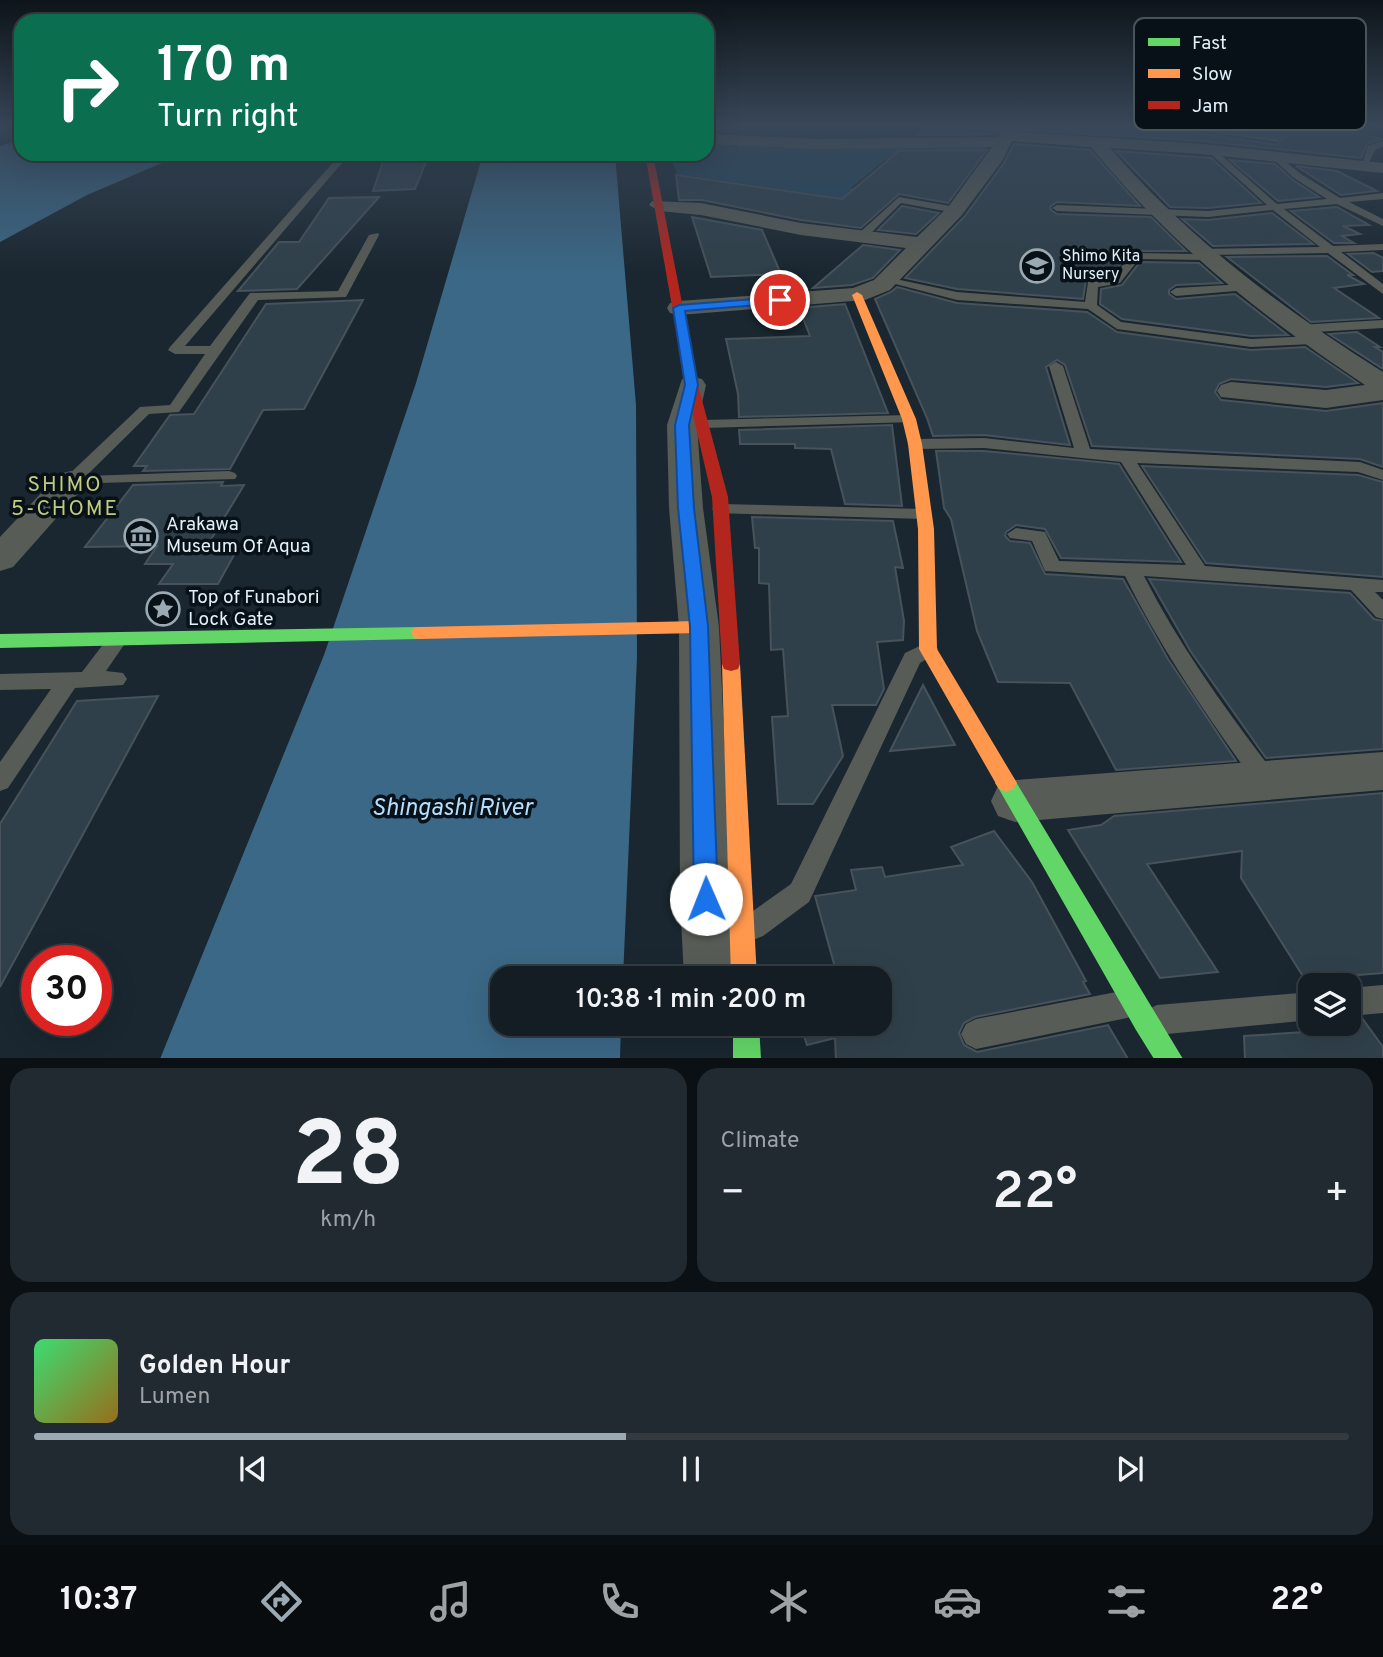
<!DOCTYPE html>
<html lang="en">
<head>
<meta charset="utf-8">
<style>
  :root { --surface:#141d24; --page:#212a31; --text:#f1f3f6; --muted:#9da2a6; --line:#333b41; --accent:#9ba9b3 }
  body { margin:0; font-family:Overpass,sans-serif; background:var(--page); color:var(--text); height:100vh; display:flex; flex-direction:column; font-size:26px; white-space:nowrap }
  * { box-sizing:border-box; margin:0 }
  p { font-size:23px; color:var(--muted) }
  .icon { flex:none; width:38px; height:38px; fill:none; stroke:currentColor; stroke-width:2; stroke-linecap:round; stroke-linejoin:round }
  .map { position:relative; height:1058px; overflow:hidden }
  .side { display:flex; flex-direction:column; gap:10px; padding:10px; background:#0b1014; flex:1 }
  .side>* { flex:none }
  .top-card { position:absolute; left:14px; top:14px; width:700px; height:147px; border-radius:21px; box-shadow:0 7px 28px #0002,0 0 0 2px var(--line); background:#0b6e4f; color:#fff; overflow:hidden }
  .tools { position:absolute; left:1298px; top:973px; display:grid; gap:14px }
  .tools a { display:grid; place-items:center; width:63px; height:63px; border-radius:14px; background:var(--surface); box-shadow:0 7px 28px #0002,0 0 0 2px var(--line); font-size:35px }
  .speed { position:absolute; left:21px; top:945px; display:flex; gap:14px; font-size:35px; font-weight:700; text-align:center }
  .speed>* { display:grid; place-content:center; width:91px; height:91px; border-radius:50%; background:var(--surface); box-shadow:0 7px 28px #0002,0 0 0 2px var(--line); line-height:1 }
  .speed .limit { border:10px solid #d22; background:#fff; color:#111 }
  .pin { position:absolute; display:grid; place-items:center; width:60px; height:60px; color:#fff; margin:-30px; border:4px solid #fff; border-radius:50%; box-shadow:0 2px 7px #0007 }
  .me { position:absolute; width:77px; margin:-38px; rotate:359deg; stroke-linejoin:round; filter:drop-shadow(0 0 5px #0008) }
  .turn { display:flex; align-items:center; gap:24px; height:147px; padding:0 28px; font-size:32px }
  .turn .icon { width:91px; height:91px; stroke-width:2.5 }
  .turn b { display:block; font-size:49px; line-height:60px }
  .big { font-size:52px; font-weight:600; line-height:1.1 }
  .side .widget { flex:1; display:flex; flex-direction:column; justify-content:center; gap:10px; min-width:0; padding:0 24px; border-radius:21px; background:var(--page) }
  .side .dial { align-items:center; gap:0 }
  .dial b { font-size:91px; line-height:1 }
  .song { display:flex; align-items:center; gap:21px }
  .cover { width:84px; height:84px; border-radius:10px; background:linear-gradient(135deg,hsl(140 70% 55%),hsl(40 70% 35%)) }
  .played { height:7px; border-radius:4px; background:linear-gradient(90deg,var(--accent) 45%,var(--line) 45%) }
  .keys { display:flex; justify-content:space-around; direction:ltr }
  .heat { display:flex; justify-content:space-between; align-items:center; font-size:38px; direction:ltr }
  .side .tiles { flex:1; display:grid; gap:10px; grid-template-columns:1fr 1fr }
  .widget:last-child { grid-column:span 2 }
  .trip { position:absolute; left:490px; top:966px; width:402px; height:70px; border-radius:21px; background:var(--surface); box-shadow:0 7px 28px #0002,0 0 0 2px var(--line); font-weight:600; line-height:70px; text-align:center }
  .tabs { display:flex; height:112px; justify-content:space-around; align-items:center; background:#080c0e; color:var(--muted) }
  .tabs .icon { width:49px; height:49px }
  .tabs .on { color:var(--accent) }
  .tabs b { font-size:32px; color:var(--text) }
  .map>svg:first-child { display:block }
  .green { fill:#24475e }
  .water { fill:#3b6886 }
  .building { fill:#30404a; stroke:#47525a; stroke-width:2 }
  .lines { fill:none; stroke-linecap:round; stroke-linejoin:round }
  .lane { fill:#585c56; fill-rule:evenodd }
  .street { fill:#585c56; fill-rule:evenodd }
  .fast { fill:#63d668; fill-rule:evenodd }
  .slow { fill:#ff974d; fill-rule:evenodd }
  .jam { fill:#b3261e; fill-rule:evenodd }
  .route { fill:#1a73e8; stroke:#114b97; stroke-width:2 }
  .labels { text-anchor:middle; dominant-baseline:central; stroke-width:7; stroke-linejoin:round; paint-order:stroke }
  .far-poi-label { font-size:16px; fill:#e1eff9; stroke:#071117; text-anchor:start }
  .poi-label { font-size:19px; fill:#e1eff9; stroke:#071117; text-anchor:start }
  .neighbourhood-label { font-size:21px; letter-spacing:2px; fill:#c1cc80; stroke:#071117 }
  .near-water-label { font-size:24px; font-style:italic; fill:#b4defd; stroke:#071117 }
  .key { fill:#071117; stroke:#48545b; stroke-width:2 }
  .key-label { font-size:19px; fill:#e1eff9 }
</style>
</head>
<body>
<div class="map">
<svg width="1383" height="1059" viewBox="0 0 1383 1059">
  <rect width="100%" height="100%" fill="#1a2730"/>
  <polygon class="green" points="707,140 980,144 987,148 967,171 885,160 851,188 895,196 887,205 677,174 669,154 707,154"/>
  <g class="water">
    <polygon points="21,140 21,154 183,154 87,195 0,242 0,146"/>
    <polygon points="483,154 615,154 636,405 637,657 623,978 502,978 502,1024 621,1024 620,1058 160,1059 324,655 416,383"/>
  </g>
  <g class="building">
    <polygon points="930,125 1002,125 996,134 918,135"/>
    <polygon points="1024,125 1053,125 1073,131 1079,125 1160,125 1163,128 1277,145 1283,139 1201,125 1320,125 1383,139 1367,144 1361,158 1202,141 1021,130"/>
    <polygon points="1014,144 1090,150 1140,206 1057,202 1050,207 1051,210 1057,214 1151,217 1186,251 1131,251 1111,276 1086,280 1083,299 957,289 905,278 964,217 1004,163"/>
    <polygon points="987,150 948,203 899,194 861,228 801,220 702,200 679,200 676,175 842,199 899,151"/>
    <polygon points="1116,151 1211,158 1261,203 1208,208 1170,207"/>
    <polygon points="428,157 415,189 373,191 384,159"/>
    <polygon points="1230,160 1275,164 1293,180 1319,197 1278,201"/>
    <polygon points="1296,166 1337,171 1377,191 1341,195"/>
    <polygon points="379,197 297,289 238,291 279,242 299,242 329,198"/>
    <polygon points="902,206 939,213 916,234 878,230"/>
    <polygon points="1337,207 1369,225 1343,226 1360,234 1342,236 1354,243 1334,243 1291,211"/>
    <polygon points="1272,213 1313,244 1213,246 1182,219 1208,220"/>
    <polygon points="692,217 762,230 781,274 711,277"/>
    <polygon points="863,245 900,250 873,278 852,285 813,288"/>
    <polygon points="1374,253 1383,258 1383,271 1372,272 1348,254"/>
    <polygon points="1327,256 1353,275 1347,275 1364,284 1334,288 1379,318 1311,322 1227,257"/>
    <polygon points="1140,262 1199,263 1222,283 1176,285 1169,290 1169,294 1176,299 1235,294 1288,335 1251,336 1122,319 1100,304 1101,289 1122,285"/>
    <polygon points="897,287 957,303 1087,312 1117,332 1251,350 1305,347 1358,383 1326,387 1231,379 1219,384 1215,392 1221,400 1326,411 1383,403 1383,467 1360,459 1092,446 1065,365 1057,360 1046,367 1070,445 984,435 933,436 927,418 875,299 891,292"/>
    <polygon points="363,300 304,409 263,410 230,469 143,471 147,466 134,466 170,415 194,414 266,304"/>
    <polygon points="845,304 888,413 739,417 738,394 726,339 810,336 799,308"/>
    <polygon points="1357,332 1380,347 1375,347 1383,352 1383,369 1329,334"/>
    <polygon points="892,425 902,506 845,504 831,449 795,448 795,444 740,444 739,430"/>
    <polygon points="936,451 984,451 1119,464 1181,562 1061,558 1045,529 1016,525 1006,532 1005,536 1010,541 1030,543 1045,574 1123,579 1168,659 1236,761 1116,770 1070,683 998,682 977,631 951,519 944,508"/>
    <polygon points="1142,466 1358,475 1383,482 1383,577 1206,563"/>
    <polygon points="223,482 221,486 244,485 207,546 239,546 218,584 159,584 173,564 145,564 157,546 85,547 133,485"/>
    <polygon points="752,517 893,521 903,568 895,567 904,621 903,640 877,642 884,689 876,705 832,705 843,756 813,804 778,804 772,717 788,716 783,649 771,650 769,584 759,583 759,548 755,548"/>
    <polygon points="1149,579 1350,593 1374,619 1383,621 1383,749 1266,758 1191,652"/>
    <polygon points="923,685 955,745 890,751"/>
    <polygon points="158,696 0,987 0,824 77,701"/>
    <polygon points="1383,793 1383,973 1333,977 1339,985 1311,985 1311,989 1241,878 1242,851 1147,864 1218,972 1160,978 1068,830 1101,825 1114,816"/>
    <polygon points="994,831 1032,882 1086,981 1083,982 1090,994 975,1017 964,1023 959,1033 964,1045 977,1052 1108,1025 1128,1059 836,1059 835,1038 807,1045 800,1024 880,1024 880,978 838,978 815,896 856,890 851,870 882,867 885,877 963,865 951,847"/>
    <polygon points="1362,1018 1383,1047 1383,1059 1245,1059 1244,1036 1334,1030 1330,1024 1349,1024 1349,1019"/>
  </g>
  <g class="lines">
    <g class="lane">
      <polygon points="1056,125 1076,125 1077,126 1073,128"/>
      <polygon points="1163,125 1184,125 1281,140 1277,142"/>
      <polygon points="1383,141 1383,146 1375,150 1367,167 1361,167 1368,146"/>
      <polygon points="1214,149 1277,204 1327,199 1294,178 1269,155 1273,152 1301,174 1340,198 1383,193 1383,199 1349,202 1383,219 1383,226 1337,204 1284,209 1333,246 1383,244 1383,250 1341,252 1383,284 1383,294 1328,253 1208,255 1208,259 1204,260 1139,259 1120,283 1098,287 1097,305 1121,322 1251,339 1313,336 1320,340 1313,344 1251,347 1117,329 1088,309 957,300 880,280 886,277 957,292 1085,302 1088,282 1112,278 1132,254 1136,253 1194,254 1194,250 1198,249 1320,247 1273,210 1208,217 1057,211 1052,208 1057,205 1208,211 1267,205 1211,154"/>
      <polygon points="345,154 355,154 342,163 185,346 210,346 250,293 338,291 369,235 378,233 379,235 346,297 258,300 179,412 149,414 86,476 229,471 235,473 237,476 235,479 65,484 63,481 65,478 140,407 170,405 205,354 175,354 168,350 170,347 336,159"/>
      <polygon points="899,197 956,207 961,210 956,213 901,203 866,238 858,238 858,234"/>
      <polygon points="1244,284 1250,288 1248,290 1176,296 1170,292 1176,288"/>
      <polygon points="1383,320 1383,328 1298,333 1292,329 1298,325"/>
      <path d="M1056,362L1063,366L1090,449L1360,462L1383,470V480L1358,472L1137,463L1205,566L1383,580V592H1375L1383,600V619L1376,617L1351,590L1144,576C1180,647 1226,710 1274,773L1278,780L1274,787L1266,790L1258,787C1209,719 1162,651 1125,576L1045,571L1032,541L1010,538L1007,534L1016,528L1045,532L1059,561L1186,565L1121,462L984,448L915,449L907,444L915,439L984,438L1074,448L1049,366Z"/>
      <polygon points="909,415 916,419 914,422 703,428 696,424 703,420"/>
      <polygon points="721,504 923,509 932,514 923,519 715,513 712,509"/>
      <polygon points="118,632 125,634 128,639 106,671 123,673 127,679 123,685 75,688 8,788 0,791 0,762 51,689 0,690 0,674 82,672 111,634"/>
      <polygon points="928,642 935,644 938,649 935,654 920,663 809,902 763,936 753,940 743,936 740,927 743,918 791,884 905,653"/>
      <polygon points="1383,985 1383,1013 1349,1016 1349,988"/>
      <polygon points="1127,990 1137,994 1141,1004 1137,1014 1127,1018 976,1049 966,1044 961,1034 966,1024 976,1019"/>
      <polygon points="1311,992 1311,1020 1157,1035 1147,1030 1142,1020 1147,1010 1157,1005"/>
    </g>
    <g class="street">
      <path d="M1005,125H1021L1017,132L1202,144L1383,163V173L1202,154L1110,148C1188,238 1282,309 1383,372V400L1326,408L1221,397L1217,391L1221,385L1231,382L1326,390L1365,385C1262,317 1169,243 1091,147L1012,141L1002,161L962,215L890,290L865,300L679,315L670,313L667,308L670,303L679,301L853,288L874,280L906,248L801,235L701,215L659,211L649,205L652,201L701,203L801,223L917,237L948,207L992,147L818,149L707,144V134L818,139L998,137Z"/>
      <polygon points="692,377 702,379 706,385 697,425 703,508 719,627 732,899 740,978 684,978 680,899 679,627 669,508 667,425 682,379"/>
      <polygon points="71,471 83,474 87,481 83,488 13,567 0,571 0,537 59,474"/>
      <polygon points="1383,752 1383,790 1015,822 998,816 991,801 998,786 1015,780"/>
    </g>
    <g class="fast">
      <polygon points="420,627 426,628 429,633 426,638 420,639 0,648 0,634"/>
      <polygon points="1006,774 1013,777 1183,1059 1154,1059 1136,1030 999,789 995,783 999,777"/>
      <polygon points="733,1024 759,1024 761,1059 733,1059"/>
    </g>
    <g class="slow">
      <polygon points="857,292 862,295 916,419 922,444 934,529 937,649 1017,783 1013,789 1006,792 999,789 919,649 918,529 908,444 902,419 852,295"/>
      <polygon points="699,621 705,623 708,627 705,631 699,633 420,639 414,638 411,633 414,628 420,627"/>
      <polygon points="731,657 738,659 740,664 757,978 731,978 722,664 724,659"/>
    </g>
    <polygon class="jam" points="645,154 653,154 698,385 728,497 740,664 738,669 731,671 724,669 722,664 712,497 686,385"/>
  </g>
  <linearGradient id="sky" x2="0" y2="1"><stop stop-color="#0e151a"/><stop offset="0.46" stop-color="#384759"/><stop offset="1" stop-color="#384759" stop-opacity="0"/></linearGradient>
  <rect width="1383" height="273" fill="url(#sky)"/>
  <polygon class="route" points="780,297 784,298 784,303 685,311 698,385 689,425 694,508 708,626 718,899 714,907 706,910 697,907 694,899 690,626 678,508 675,425 685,385 673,308 679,305"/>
  <defs>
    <symbol id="school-ring" viewBox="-11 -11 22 22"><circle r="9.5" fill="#071117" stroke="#9ba9b3" stroke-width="1.5"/><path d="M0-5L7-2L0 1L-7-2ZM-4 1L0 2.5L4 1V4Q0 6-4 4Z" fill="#9ba9b3"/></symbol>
    <symbol id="museum-ring" viewBox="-11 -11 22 22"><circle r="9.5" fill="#071117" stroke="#9ba9b3" stroke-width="1.5"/><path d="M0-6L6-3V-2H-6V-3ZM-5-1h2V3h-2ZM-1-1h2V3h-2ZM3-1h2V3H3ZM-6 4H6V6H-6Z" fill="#9ba9b3"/></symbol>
    <symbol id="sight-ring" viewBox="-11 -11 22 22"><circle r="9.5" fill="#071117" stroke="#9ba9b3" stroke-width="1.5"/><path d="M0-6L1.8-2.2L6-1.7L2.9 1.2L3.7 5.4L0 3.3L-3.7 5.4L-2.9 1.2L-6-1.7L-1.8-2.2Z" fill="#9ba9b3"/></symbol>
  </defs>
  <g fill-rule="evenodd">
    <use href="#school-ring" x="1018" y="247" width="38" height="38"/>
    <use href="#museum-ring" x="122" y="517" width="38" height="38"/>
    <use href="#sight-ring" x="144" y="590" width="38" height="38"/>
  </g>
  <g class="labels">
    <g class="far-poi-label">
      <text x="1062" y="257">Shimo Kita<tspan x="1062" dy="18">Nursery</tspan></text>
    </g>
    <g class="poi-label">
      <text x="166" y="525">Arakawa<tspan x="166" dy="22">Museum Of Aqua</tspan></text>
      <text x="188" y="598">Top of Funabori<tspan x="188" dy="22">Lock Gate</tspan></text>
    </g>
    <g class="neighbourhood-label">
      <text x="65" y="485">SHIMO<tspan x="65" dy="24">5-CHOME</tspan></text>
    </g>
    <g class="near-water-label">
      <text x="452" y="809">Shingashi River</text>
    </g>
  </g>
  <rect x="1134" y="18" width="232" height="112" rx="10" class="key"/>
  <rect x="1148" y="38" width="32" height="8" fill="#63d668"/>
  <rect x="1148" y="69" width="32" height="9" fill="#ff974d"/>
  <rect x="1148" y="101" width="32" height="8" fill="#b3261e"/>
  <g class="key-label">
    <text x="1192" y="49">Fast</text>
    <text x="1192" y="80">Slow</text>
    <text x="1192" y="112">Jam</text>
  </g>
</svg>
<div class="tools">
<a><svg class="icon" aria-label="layers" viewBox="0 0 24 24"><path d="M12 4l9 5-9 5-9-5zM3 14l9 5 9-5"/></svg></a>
</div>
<div class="speed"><div class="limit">30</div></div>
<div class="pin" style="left:780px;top:300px;background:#d93025"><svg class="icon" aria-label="arrive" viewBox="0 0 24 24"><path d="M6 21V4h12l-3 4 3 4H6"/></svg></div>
<svg class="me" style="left:706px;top:899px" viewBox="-20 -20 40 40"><circle r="19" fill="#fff"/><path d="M0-13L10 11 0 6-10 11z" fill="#1a73e8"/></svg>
<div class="trip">10:38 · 1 min · 200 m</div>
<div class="top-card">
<div class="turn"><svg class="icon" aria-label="right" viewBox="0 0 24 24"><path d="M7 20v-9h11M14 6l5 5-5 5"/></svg><div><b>170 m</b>Turn right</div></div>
</div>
</div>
<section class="side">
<div class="tiles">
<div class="widget dial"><b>28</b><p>km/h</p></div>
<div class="widget"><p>Climate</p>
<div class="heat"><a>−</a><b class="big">22°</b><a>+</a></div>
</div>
<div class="widget">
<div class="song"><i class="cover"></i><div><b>Golden Hour</b><p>Lumen</p></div></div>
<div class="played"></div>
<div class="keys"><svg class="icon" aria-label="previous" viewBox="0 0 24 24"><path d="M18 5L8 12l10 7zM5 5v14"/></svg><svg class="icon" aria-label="pause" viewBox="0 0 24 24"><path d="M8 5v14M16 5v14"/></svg><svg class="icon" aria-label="next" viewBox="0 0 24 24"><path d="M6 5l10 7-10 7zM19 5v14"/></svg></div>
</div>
</div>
</section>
<nav class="tabs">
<b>10:37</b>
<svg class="icon on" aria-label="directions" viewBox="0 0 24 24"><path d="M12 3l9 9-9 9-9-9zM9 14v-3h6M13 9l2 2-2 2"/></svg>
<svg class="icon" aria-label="music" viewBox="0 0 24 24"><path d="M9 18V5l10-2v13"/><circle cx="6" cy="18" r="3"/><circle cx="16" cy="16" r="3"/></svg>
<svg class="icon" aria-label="phone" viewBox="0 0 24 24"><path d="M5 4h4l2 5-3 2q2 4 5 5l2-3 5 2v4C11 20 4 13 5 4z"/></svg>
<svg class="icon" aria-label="climate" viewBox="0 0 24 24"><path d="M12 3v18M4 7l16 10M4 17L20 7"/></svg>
<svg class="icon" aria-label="car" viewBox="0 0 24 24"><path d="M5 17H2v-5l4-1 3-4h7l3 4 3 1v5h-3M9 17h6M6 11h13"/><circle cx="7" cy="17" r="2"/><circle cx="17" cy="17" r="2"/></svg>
<svg class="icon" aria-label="filters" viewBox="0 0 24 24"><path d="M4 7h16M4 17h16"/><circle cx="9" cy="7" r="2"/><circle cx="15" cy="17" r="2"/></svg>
<b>22°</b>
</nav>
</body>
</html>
